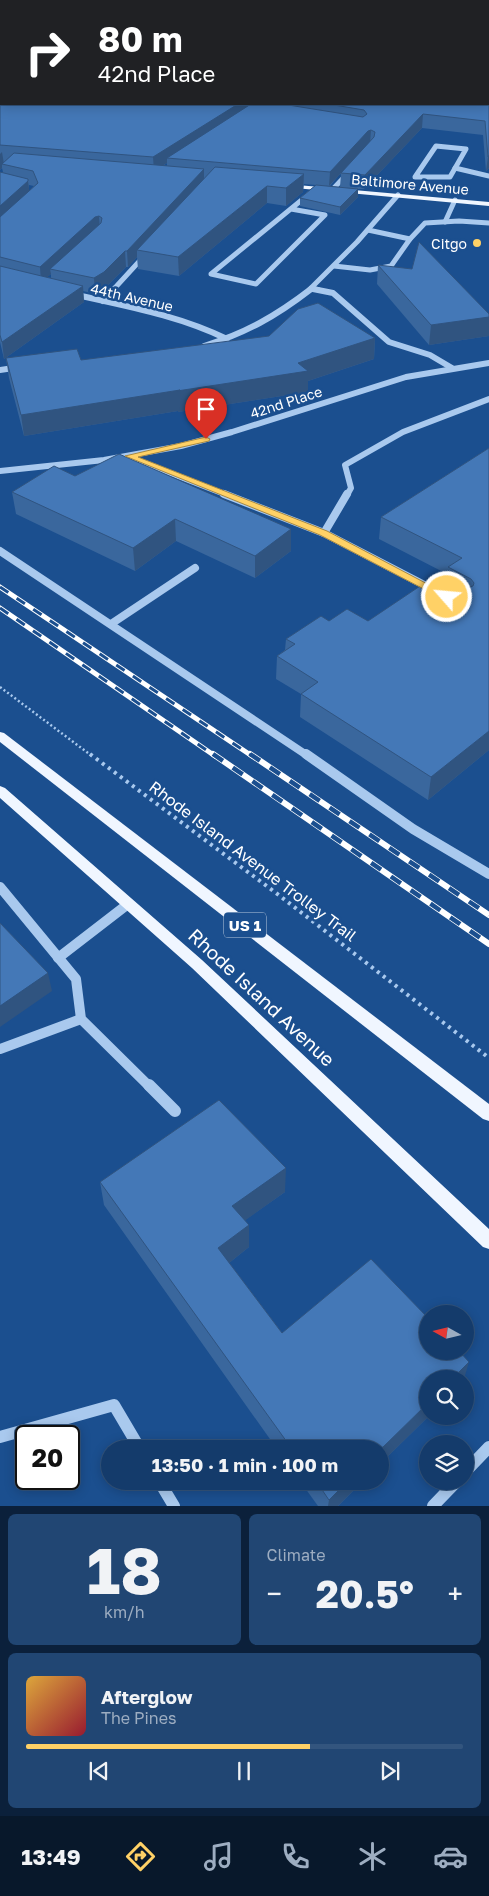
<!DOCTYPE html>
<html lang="en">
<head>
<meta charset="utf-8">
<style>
  :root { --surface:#143b6b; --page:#214673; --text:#f1f3f6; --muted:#9dadc1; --line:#33557e; --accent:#ffd166 }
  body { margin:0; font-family:"Golos Text",sans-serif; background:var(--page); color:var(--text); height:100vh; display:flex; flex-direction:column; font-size:19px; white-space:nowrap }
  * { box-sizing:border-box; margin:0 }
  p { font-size:16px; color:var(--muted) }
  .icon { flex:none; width:28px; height:28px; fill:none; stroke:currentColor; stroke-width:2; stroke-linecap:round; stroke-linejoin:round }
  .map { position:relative; height:1506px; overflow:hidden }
  .panel { display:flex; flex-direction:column; gap:8px; padding:8px; background:#0b203b; flex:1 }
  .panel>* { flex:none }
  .top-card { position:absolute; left:0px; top:0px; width:490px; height:105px; box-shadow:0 2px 12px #0003,0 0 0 1px var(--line); background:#202124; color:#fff; overflow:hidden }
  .needle { width:32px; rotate:278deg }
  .tools { position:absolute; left:419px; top:1305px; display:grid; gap:10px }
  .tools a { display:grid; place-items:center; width:55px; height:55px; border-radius:50%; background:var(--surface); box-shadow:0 2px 12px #0003,0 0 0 1px var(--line); font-size:25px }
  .speed { position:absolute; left:15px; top:1425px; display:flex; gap:10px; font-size:25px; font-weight:700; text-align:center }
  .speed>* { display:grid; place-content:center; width:65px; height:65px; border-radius:50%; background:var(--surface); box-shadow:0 2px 12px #0003,0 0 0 1px var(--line); line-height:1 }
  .speed .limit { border:2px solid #111; border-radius:8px; background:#fff; color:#111 }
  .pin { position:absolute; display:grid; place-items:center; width:42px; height:42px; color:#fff; margin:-51px -21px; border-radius:50% 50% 50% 0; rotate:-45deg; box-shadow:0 0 5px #0007 }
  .pin .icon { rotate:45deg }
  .me { position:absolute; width:55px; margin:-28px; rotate:297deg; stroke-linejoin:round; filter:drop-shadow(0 0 4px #0008) }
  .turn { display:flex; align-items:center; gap:18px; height:105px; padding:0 15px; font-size:22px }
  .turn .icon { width:65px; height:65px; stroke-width:2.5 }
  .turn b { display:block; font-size:35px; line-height:42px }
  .big { font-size:38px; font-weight:700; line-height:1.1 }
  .panel .card { flex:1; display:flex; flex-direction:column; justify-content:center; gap:8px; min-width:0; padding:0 18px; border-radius:8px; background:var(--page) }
  .panel .dial { align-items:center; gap:0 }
  .dial b { font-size:65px; line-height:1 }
  .song { display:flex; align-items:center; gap:15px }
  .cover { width:60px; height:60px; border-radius:8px; background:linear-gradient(135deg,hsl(40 70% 55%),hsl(350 70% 35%)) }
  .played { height:5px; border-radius:2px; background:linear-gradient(90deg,var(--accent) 65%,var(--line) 65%) }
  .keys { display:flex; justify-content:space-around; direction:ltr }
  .heat { display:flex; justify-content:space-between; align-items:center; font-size:28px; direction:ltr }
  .panel .tiles { flex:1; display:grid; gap:8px; grid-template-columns:1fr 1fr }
  .card:last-child { grid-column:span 2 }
  .trip { position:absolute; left:101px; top:1440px; width:288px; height:50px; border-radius:25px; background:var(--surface); box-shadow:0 2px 12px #0003,0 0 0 1px var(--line); font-weight:700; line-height:50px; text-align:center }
  .menu { display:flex; height:80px; justify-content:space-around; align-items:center; background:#08182b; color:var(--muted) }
  .menu .icon { width:35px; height:35px }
  .menu .on { color:var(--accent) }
  .menu b { font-size:22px; color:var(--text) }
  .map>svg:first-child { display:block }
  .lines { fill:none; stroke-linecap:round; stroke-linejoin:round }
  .path-far1 { stroke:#a9c9ee; stroke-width:2.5; stroke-dasharray:2 2.5; stroke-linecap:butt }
  .path { stroke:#a9c9ee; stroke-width:4; stroke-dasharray:3 4.5; stroke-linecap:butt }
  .minor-far4 { stroke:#a9c9ee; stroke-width:5 }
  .minor-far3 { stroke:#a9c9ee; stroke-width:6 }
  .minor-far2 { stroke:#a9c9ee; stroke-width:8 }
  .minor-far1 { stroke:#a9c9ee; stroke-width:10 }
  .minor { stroke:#a9c9ee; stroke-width:12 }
  .major { fill:#f0f6ff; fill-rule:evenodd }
  .rail-far1-casing { stroke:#fff; stroke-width:5 }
  .rail-casing { stroke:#fff; stroke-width:6 }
  .rail-far1 { stroke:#1b4f8f; stroke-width:3; stroke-dasharray:10; stroke-linecap:butt }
  .rail { stroke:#1b4f8f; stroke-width:4.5; stroke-dasharray:12; stroke-linecap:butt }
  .wall { fill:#3a679d; fill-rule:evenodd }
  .shaded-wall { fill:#305480 }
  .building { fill:#4478b7; stroke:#305480 }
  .route { fill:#ffd166; stroke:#a68842 }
  .poi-dot { fill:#ffd166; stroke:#1b4f8f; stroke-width:2 }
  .labels { text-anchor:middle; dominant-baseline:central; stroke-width:5; stroke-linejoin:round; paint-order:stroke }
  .far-street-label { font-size:14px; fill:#fff; stroke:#1b4f8f }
  .far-poi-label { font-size:14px; fill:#fff; stroke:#1b4f8f; text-anchor:end }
  .shield { fill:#1b4f8f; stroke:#bbcadd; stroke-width:1 }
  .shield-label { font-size:15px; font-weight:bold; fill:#fff }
  .street-label { font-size:16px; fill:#fff; stroke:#1b4f8f }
  .near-street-label { font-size:19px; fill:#fff; stroke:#1b4f8f }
</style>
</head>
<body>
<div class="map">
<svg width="489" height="1506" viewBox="0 0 489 1506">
  <rect width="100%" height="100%" fill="#1b4f8f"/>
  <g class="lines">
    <polyline class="path-far1" points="0,687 92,756"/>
    <polyline class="path" points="90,754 280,896 489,1058"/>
    <g class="minor-far4">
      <polygon points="436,146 466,149 450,177 415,177"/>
      <polyline points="455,168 489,176"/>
      <polyline points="332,190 349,172"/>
      <polyline points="291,209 325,215 256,284 211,274 309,194"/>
      <polyline points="445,222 455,200"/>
      <polyline points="368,230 410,239"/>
      <polyline points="334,266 370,270 391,266 410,239 425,223 459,221 489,223"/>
      <polyline points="311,288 319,290"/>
      <polyline points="113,290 145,255"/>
      <polyline points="309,290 357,242 398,195"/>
    </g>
    <g class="minor-far3">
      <polyline points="313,289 333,293 389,342 430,355 452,368"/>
      <path d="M72,294C125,306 178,315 227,339"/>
      <polyline points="103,301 114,289"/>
      <path d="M204,346C246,333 276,316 311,289"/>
      <polyline points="0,370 20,367"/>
      <polyline points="129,457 227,495"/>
      <polyline points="0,471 104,460 181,446 232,432 406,377 489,363"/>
      <polyline points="347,495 351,488 345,465 403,432 489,399"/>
    </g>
    <g class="minor-far2">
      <polyline points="224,494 324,533"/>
      <polyline points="347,494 324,533 432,589"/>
      <polyline points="0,551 308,756"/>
      <polyline points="111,624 195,568"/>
    </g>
    <g class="minor-far1">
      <polyline points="306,754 413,829 489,874"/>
      <polyline points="0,887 76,979 81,1019 150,1087"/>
      <polyline points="58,958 128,904"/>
      <polyline points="0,1049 81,1019"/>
    </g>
    <g class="minor">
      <polyline points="149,1085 175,1111"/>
      <polyline points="0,1437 114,1405 140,1449"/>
      <polyline points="465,1472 489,1447"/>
      <polyline points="159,1481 174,1506"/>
      <polyline points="433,1506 457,1481"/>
    </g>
    <g class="major">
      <polygon points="286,184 489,202 489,206 284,187 284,185"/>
      <polygon points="0,732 4,733 489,1104 489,1121 483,1119 0,742"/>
      <polygon points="0,786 5,788 202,960 489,1229 489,1249 483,1247 192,968 0,798"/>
    </g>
    <defs>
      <g id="rail-far1">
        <polyline points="0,587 252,756"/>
        <polyline points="0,608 215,756"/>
      </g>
      <g id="rail">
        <polyline points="213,754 489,944"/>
        <polyline points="250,754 489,915"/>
      </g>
    </defs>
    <use href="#rail-far1" class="rail-far1-casing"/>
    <use href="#rail" class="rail-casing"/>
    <use href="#rail-far1" class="rail-far1"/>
    <use href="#rail" class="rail"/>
  </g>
  <g class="wall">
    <path d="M0,0H489V168L486,171L483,135L422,128L364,189H358V197L340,215L300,206V198L316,185L304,184L303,192L286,206L267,203L179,276L138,269L137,257L128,267H126L105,288L95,294L83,291L84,302L4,359L0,342V172H3L2,168L0,170ZM489,1V104H1ZM167,163V166H163ZM341,174L340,187L330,186L339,175ZM29,185L34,186L29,191ZM51,274V278L47,277Z"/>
    <polygon points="378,265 489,336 429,345 377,284"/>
    <polygon points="375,338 374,359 308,381 308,392 178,412 178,411 24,436 9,378 6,358 81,360"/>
    <polygon points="489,448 489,750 428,800 300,717 301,694 276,679 277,656 285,650 286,639 329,621 368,621 447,579 447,574 379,539 381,517"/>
    <polygon points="75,476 291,551 255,578 176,541 135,571 16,514 12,492"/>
    <polygon points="100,1182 285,1192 245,1220 249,1247 229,1263 282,1333 429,1416 380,1464 380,1449 277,1449 104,1205"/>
    <polygon points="300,1481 363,1481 338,1506 318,1506"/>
  </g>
  <g class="shaded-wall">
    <polygon points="238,104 259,104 167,158 167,163 154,171 153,157"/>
    <polygon points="423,114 422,128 364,189 365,175"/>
    <polygon points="371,130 370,144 367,145 329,186 330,172 368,131"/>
    <polygon points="2,152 4,164 2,164 2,168 0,170 0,154"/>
    <polygon points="489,155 489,168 486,171 488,157"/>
    <polygon points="204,169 204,183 137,250 137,257 128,267 127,251"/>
    <polygon points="304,174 303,192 286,206 286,188"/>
    <polygon points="28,181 30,196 0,223 0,206"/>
    <polygon points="267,186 267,203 179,276 178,257"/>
    <polygon points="358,189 358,197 340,215 340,207"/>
    <polygon points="99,216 100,231 50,269 51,274 41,282 40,267 95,217"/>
    <polygon points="125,251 126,267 105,288 95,294 94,278"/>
    <polygon points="83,286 84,302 4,359 2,342"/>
    <polygon points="489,317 489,336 429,345 431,325"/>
    <polygon points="375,338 374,359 308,381 308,392 178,412 178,411 24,436 21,415 180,390 298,363"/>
    <polygon points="175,519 176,541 135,571 133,548"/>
    <polygon points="291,529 291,551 255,578 255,556"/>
    <polygon points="489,731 489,750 428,800 431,777"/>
    <polygon points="48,973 52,991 0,1027 0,1006"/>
    <polygon points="286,1168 285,1192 233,1229 232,1206"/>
    <polygon points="249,1225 249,1247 219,1271 218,1248"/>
    <polygon points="469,1362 464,1379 452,1379"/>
    <polygon points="428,1403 428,1416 429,1416 380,1464 380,1450"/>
    <polygon points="348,1481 363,1481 338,1506 328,1506 329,1500"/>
  </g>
  <g class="building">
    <polygon points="0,0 489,0 489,93 489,1 1,1 1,104 238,104 153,157 0,145"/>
    <polygon points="489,100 489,155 488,157 485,121 423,114 365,175 341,173 374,137 375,132 371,130 368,131 330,172 167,158 251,104 282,104 363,117 367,114 364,110 328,104 489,104"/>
    <polygon points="14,153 204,169 127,251 125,251 104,272 94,278 50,269 101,223 102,218 99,216 95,217 40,267 0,257 0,217 38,183 33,171 2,164"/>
    <polygon points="215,167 304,174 286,188 267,186 178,257 137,250"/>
    <polygon points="0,172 28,179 28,181 0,206"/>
    <polygon points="316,185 358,189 340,207 300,198"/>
    <polygon points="419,242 489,314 489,317 431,325 378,265 412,269"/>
    <polygon points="0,266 83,286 2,342 0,335"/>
    <polygon points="318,303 375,338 298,363 308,371 177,391 180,390 21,415 6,358 77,349 81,360 269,336 298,309"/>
    <polygon points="489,448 489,731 431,777 301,694 318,682 277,656 295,644 286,639 321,616 329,621 347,609 368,621 438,574 466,588 473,586 474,583 471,579 448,567 462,558 381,517"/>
    <polygon points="119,454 291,529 255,556 175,519 133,548 12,492 54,466 75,476"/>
    <polygon points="0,923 48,973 0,1006"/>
    <polygon points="219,1100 286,1168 232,1206 249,1225 218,1248 282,1333 371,1259 428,1318 428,1351 459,1351 469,1362 452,1379 428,1379 428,1403 380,1450 380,1449 292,1449 100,1182"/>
    <polygon points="316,1481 348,1481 329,1500"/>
  </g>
  <polygon class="route" points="206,437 210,439 209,441 138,457 327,531 452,597 451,599 443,599 320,535 125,456"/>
  <circle class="poi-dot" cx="477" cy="243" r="5"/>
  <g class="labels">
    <g class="far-street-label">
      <text transform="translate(410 184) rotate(5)">Baltimore Avenue</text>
      <text transform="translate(132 297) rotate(13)">44th Avenue</text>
      <text transform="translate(286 402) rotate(-18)">42nd Place</text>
    </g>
    <g class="far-poi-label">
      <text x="467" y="243">Citgo</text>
    </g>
    <rect class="shield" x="224" y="912.5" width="42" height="25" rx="4"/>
    <g class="shield-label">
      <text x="245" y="925">US 1</text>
    </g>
    <g class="street-label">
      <text transform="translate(253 861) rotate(37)">Rhode Island Avenue Trolley Trail</text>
    </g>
    <g class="near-street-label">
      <text transform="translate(262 997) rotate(43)">Rhode Island Avenue</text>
    </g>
  </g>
</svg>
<div class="tools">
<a><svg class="needle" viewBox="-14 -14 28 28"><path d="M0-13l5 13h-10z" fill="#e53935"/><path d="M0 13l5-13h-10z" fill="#9dadc1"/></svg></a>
<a><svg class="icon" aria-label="search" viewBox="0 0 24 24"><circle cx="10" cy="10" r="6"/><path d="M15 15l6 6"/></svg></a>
<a><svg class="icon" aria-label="layers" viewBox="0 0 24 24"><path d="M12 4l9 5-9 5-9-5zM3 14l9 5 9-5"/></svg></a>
</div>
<div class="speed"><div class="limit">20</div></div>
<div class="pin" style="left:206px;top:439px;background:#d93025"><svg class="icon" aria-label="arrive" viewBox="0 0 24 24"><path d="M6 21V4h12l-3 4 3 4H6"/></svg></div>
<svg class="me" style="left:447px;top:597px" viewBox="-20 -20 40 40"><circle r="17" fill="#ffd166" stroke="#fff" stroke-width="3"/><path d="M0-11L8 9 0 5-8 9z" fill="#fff"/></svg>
<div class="trip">13:50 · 1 min · 100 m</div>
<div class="top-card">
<div class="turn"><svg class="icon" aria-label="right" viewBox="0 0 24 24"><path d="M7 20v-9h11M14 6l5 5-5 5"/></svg><div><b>80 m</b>42nd Place</div></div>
</div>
</div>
<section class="panel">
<div class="tiles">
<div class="card dial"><b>18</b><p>km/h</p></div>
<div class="card"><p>Climate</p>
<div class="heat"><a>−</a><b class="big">20.5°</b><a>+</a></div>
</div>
<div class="card">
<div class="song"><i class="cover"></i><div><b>Afterglow</b><p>The Pines</p></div></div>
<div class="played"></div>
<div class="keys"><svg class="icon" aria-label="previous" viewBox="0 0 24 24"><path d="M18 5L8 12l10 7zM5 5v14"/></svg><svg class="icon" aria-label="pause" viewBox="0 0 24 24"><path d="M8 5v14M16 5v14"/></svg><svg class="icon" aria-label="next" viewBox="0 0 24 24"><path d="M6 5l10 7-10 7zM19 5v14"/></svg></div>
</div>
</div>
</section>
<nav class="menu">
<b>13:49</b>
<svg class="icon on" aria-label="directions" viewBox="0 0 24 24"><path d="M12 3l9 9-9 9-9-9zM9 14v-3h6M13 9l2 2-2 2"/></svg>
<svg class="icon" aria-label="music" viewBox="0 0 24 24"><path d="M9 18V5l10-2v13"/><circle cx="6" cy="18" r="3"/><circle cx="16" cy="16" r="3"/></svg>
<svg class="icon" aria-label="phone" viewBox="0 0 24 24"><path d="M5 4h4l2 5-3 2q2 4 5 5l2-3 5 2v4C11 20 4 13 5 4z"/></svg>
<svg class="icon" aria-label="climate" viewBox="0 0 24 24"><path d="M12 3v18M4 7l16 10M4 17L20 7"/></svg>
<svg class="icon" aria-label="car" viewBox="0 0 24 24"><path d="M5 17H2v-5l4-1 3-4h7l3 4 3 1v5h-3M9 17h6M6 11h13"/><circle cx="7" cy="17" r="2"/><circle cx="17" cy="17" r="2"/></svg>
</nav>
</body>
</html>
